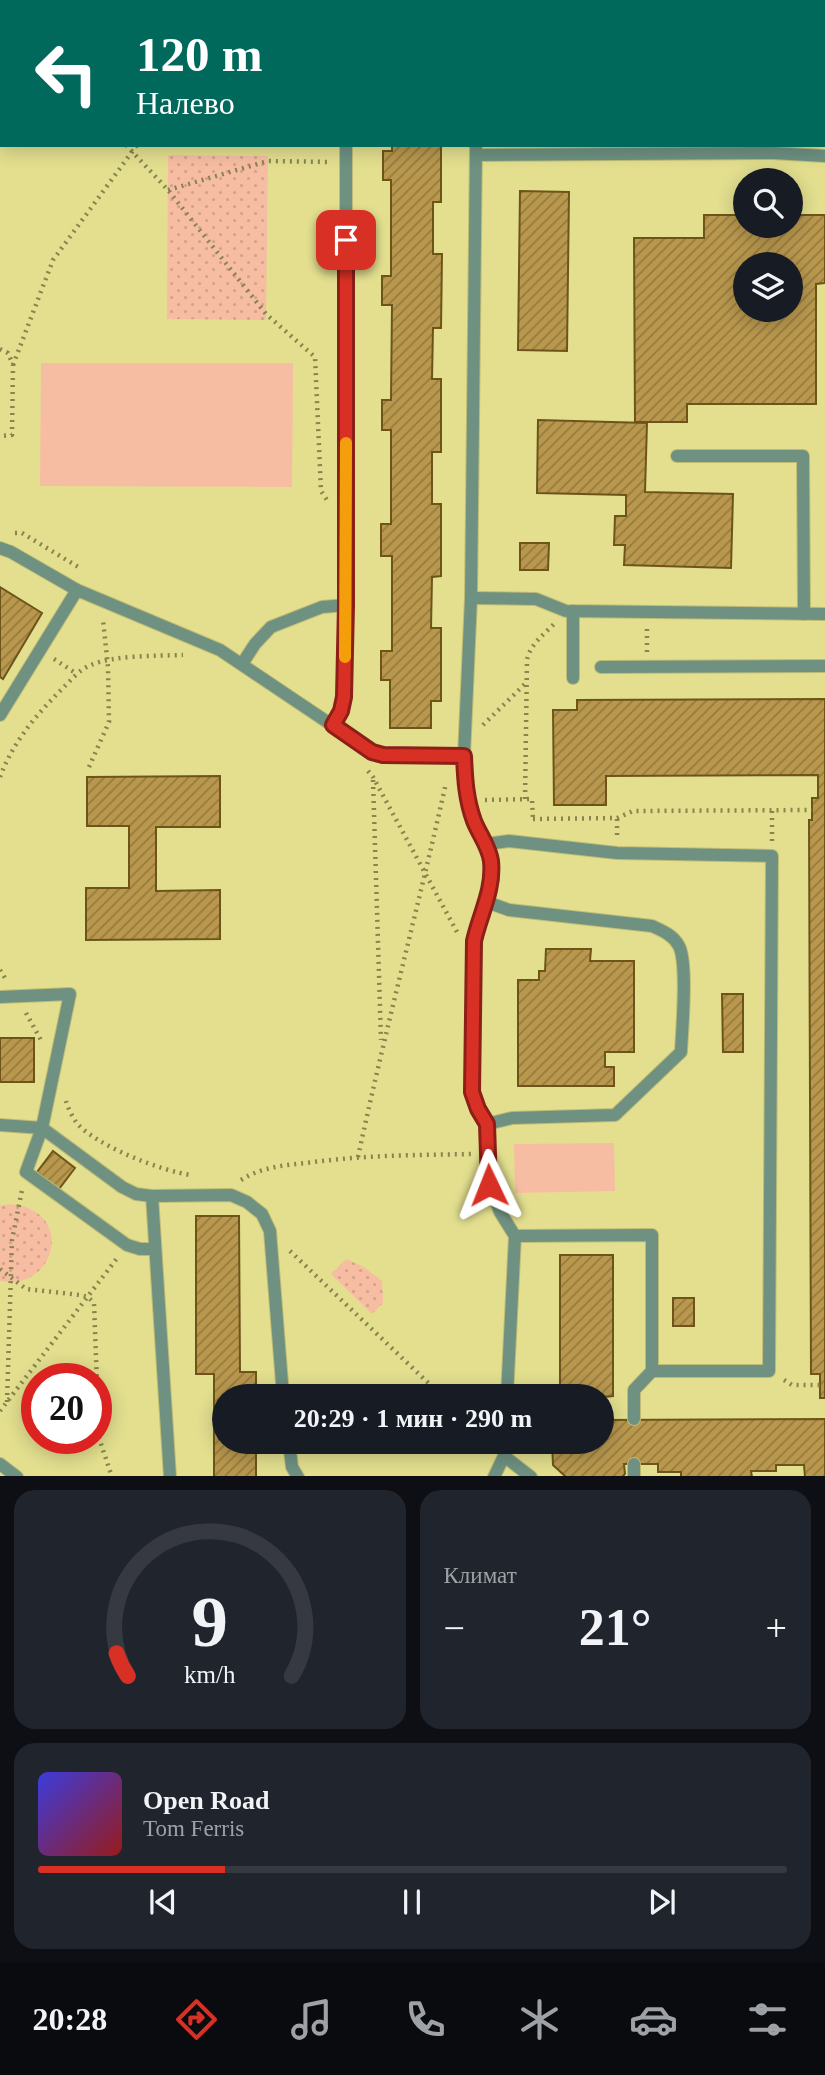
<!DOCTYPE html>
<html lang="ru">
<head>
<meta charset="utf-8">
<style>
  :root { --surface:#171b24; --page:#20242c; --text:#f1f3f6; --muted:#9ea1a6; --line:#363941; --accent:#d93025 }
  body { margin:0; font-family:"Times New Roman",serif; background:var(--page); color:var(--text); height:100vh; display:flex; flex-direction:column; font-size:26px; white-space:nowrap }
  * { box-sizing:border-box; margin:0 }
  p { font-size:23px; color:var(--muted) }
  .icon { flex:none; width:38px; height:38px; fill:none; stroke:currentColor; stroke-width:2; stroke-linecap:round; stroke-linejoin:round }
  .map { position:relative; height:1476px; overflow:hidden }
  .drawer { display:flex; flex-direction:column; gap:14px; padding:14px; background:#0d0f14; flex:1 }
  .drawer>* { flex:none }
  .hud { position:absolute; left:0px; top:0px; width:826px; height:147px; box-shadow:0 4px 18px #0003; background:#00695c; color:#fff; overflow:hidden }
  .fabs { position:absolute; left:733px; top:168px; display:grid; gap:14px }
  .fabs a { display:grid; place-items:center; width:70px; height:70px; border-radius:50%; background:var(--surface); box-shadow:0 4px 18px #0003; font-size:35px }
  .speed { position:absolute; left:21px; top:1363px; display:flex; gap:14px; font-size:35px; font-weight:700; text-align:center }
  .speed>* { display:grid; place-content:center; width:91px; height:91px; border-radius:50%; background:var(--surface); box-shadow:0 4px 18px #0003; line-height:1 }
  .speed .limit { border:10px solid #d22; background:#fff; color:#111 }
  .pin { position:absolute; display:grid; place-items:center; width:60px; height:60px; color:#fff; margin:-30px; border-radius:14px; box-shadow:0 4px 10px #0006 }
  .me { position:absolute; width:77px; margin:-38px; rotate:358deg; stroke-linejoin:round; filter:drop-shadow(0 0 5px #0008) }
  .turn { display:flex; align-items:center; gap:24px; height:147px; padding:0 21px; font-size:32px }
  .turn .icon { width:91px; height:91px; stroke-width:2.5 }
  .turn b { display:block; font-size:49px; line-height:60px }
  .big { font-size:52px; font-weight:700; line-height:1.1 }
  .drawer .widget { flex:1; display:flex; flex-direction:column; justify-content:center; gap:10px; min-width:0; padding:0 24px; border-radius:21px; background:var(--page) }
  .drawer .dial { align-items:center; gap:0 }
  .dial svg { height:182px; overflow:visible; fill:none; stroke:var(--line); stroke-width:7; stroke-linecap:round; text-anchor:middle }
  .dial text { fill:var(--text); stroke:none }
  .song { display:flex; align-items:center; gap:21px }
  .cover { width:84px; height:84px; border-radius:10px; background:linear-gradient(135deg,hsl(240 70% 55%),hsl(0 70% 35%)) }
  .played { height:7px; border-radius:4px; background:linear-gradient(90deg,var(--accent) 25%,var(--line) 25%) }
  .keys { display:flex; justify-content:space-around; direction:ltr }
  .heat { display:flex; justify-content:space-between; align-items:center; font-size:38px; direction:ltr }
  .drawer .tiles { flex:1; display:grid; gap:14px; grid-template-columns:1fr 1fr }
  .widget:last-child { grid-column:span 2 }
  .trip { position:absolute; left:212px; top:1384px; width:402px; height:70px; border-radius:35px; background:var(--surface); box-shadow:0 4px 18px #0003; font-weight:700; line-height:70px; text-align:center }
  .tabs { display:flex; height:112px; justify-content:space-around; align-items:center; background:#090b0e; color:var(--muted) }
  .tabs .icon { width:49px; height:49px }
  .tabs .on { color:var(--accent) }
  .tabs b { font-size:32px; color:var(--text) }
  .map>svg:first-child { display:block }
  .grass { fill:url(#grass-dots) }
  .garden { fill:#f7bda3 }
  .building { fill:url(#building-hatch); stroke:#6d551a; stroke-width:2; fill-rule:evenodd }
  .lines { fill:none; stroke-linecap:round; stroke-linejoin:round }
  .service-casing { stroke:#bebb75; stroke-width:14 }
  .path { stroke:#87844e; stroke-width:4.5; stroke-dasharray:2 5; stroke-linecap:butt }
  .service { stroke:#6e9181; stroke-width:12 }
  .route-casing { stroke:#8d1f18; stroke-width:18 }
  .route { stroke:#d93025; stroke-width:12 }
  .slow { stroke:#f59e0b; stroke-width:12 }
</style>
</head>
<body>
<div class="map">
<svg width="825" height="1477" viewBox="0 0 825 1477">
  <defs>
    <pattern id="grass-dots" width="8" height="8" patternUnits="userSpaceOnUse" patternTransform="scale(1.75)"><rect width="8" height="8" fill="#f7bda3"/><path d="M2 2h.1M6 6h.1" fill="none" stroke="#d3a28b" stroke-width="1.8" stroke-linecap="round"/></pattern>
    <pattern id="building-hatch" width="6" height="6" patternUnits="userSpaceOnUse" patternTransform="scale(1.75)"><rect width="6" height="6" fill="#b9984e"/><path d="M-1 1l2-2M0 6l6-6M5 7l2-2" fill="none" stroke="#957b3e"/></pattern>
  </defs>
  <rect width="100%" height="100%" fill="#e3df8f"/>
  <g class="grass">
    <polygon points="168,155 268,156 266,320 167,319"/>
    <path d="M10,1204C18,1205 25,1206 32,1210C71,1230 48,1291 0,1281V1206Z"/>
    <polygon points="346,1259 364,1267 382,1281 383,1303 372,1314 331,1274"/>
  </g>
  <g class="garden">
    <polygon points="41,363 293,363 292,487 40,486"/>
    <polygon points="614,1143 615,1191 515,1193 514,1144"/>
  </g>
  <g class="building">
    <rect x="54" y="0" width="99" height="2"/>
    <polygon points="392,145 441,145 441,202 433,202 433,254 442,254 441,328 433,328 432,379 441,379 441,452 432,452 432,504 441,504 441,576 432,577 431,628 441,628 441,701 431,701 431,728 390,728 390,680 381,680 381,651 392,651 392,556 381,556 381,524 391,524 391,430 382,430 382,400 391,400 392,305 382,305 382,276 391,276 391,180 383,180 383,151 392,151"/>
    <polygon points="520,191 569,192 567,351 518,350"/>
    <path d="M704,215H746V226H791V215H825V283L816,284V404H687V422H635L634,238H704ZM746,264H791V310H746Z"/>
    <polygon points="538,420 647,423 645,492 733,494 731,568 624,565 625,545 614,545 615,516 626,516 626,495 537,493"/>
    <polygon points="520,543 549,543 548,570 520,570"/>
    <polygon points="0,587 42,613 3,679 0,677"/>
    <polygon points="825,699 825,1398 820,1398 820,1374 811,1374 809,820 812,820 812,798 818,798 818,775 606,776 606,805 554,805 553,710 577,710 577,700"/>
    <polygon points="220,776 220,827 156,827 156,891 220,890 220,939 86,940 86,888 129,888 129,826 87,826 87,777"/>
    <polygon points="546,949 591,949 590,961 634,961 634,1052 605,1052 605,1067 614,1067 614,1086 518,1086 518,980 539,980 539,971 545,971"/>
    <polygon points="722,994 743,994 743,1052 723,1052"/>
    <rect x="0" y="1038" width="34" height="44"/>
    <polygon points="53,1151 75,1168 59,1189 37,1172"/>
    <polygon points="196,1216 239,1216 240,1372 256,1372 256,1396 224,1396 224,1442 256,1442 256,1477 214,1477 214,1374 196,1374"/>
    <polygon points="560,1255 613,1255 613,1396 604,1397 604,1420 825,1419 825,1477 805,1477 804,1465 776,1465 776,1471 751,1471 752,1477 681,1477 681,1472 658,1472 658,1464 624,1464 625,1474 622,1477 566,1477 553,1465 552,1442 602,1442 602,1396 560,1396"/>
    <rect x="673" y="1298" width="21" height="28"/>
  </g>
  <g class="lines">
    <defs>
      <g id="service">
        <polyline points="187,0 187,2"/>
        <polyline points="476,0 476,2"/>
        <polyline points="770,0 770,2"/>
        <polyline points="8,2 8,0"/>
        <polyline points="318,2 321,0"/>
        <polyline points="346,2 346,0"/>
        <polyline points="0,59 2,58"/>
        <polyline points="476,145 471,598 464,756 467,800 475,824 486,844 491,861 491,882 487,902 478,923 474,941 472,1092 478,1109 487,1124 490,1185 500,1212 515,1236 507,1396"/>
        <polyline points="476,155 773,153 825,156"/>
        <polyline points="677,456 803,456 804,614"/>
        <polyline points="0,548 11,552 77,590 220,650 372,752 383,755 464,756"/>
        <polyline points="471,598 536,599 566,611 825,614"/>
        <polyline points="242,664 255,644 271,627 322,607 346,605"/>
        <polyline points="601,667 825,666"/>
        <polyline points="573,678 573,611"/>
        <polyline points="0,715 77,590"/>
        <polyline points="333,725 340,711 344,697 346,605 346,145"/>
        <polyline points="486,844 509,841 617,853 772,856 769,1371 652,1371 652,1235 515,1236"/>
        <polyline points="0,997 70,994 42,1128 0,1125"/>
        <path d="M487,1124L512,1118L615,1115L681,1052C682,1029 688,964 679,946C673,935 663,931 652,926L509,910L487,902"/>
        <polyline points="152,1196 136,1194 122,1187 42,1128 26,1172 127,1245 140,1249 154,1249"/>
        <polyline points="634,1419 634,1390 652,1371"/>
        <polyline points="289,1442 292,1467 298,1477"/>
        <polyline points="505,1442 504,1456 531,1477"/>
        <polyline points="0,1464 17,1477"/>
        <polyline points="634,1464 634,1477"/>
        <polyline points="170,1477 152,1196 231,1195 247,1202 262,1214 270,1231 283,1396"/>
        <polyline points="494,1477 504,1456"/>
      </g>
    </defs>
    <use href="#service" class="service-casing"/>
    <g class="path">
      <polyline points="243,2 244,0"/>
      <polyline points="824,33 825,33"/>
      <polyline points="126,145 168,190 266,314 315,357 321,491 327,500"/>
      <polyline points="168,190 268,161 331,162"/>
      <polyline points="0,349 8,353 13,365 12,435 0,436"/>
      <polyline points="13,365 53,260 137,145"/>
      <polyline points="15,533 22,533 80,568"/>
      <polyline points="647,652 647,629"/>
      <polyline points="54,659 77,674"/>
      <polyline points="483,725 526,683"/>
      <polyline points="89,767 109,722 108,667 103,620"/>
      <polyline points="368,771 373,777 457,932"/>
      <path d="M0,777C13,742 36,715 62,689C71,680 80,669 91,665C114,655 157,656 183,655"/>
      <polyline points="373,780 381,1040"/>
      <path d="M525,799L527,660C530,645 543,635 554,624"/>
      <polyline points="485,800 532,799 533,820"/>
      <polyline points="533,819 617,818 633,811 812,810"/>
      <polyline points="617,835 617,818"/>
      <polyline points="772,841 772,810"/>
      <polyline points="0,970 7,981"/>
      <polyline points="26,1013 42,1042"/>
      <path d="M66,1101C68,1108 72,1116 76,1122C94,1145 163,1172 192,1175"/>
      <path d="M358,1157C385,1031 418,908 446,783"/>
      <path d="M241,1180C263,1166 288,1165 314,1162C367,1155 420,1155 473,1154"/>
      <polyline points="290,1251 442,1396"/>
      <polyline points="0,1269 26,1289 80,1295 88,1297 94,1303 99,1438 112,1477"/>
      <polyline points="784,1380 792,1385 820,1385"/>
      <polyline points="7,1402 12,1240 22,1190"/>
      <polyline points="0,1411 118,1257"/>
    </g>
    <use href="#service" class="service"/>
  </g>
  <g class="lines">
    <defs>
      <path id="route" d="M346,240V605L344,697L341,711L333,725L372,752L383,755L464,756C465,779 466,799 474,821C479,834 489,846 491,861C494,890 480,914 474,941L472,1092L478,1109L487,1124L489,1185"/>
    </defs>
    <use href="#route" class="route-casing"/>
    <use href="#route" class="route"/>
    <polyline class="slow" points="345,657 346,443"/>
  </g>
</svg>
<div class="fabs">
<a><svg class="icon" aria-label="search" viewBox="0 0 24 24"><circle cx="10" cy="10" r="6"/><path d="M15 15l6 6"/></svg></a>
<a><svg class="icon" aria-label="layers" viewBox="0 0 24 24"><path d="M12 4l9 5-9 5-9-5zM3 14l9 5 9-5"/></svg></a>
</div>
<div class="speed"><div class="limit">20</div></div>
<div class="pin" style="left:346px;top:240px;background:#d93025"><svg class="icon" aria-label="arrive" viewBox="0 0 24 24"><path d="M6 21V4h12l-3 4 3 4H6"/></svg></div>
<svg class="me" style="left:489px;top:1185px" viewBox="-20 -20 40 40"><path d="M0-17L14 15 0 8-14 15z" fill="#d93025" stroke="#fff" stroke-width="4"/></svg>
<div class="trip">20:29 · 1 мин · 290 m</div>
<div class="hud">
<div class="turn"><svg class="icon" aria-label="left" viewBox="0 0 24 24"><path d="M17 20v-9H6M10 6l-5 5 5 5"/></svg><div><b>120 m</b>Налево</div></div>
</div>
</div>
<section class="drawer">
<div class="tiles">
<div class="widget dial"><svg viewBox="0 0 100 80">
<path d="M14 69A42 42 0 1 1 86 69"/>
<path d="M14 69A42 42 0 0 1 9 59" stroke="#d93025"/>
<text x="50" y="56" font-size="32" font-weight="700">9</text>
<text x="50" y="72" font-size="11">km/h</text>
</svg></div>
<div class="widget"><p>Климат</p>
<div class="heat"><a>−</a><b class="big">21°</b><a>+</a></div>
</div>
<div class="widget">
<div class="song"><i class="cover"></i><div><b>Open Road</b><p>Tom Ferris</p></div></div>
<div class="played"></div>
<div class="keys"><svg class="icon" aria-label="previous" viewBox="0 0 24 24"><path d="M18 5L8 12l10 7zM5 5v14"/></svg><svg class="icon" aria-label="pause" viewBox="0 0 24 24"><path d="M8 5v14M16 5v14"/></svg><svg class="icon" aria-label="next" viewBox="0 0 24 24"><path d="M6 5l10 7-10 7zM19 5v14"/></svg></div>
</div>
</div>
</section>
<nav class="tabs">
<b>20:28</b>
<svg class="icon on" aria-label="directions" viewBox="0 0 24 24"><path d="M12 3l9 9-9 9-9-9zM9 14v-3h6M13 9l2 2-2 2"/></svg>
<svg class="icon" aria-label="music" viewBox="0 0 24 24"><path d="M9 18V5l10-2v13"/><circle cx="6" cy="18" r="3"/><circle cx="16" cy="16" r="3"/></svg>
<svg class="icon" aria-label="phone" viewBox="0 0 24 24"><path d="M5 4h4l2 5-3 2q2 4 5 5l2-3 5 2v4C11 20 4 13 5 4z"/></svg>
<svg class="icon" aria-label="climate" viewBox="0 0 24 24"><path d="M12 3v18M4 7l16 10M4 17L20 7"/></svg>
<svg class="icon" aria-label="car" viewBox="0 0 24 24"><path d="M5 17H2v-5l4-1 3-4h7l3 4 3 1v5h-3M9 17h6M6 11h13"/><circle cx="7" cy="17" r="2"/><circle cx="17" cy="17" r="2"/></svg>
<svg class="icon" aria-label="filters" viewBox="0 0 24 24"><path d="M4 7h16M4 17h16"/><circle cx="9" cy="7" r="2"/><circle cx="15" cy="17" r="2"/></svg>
</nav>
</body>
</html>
